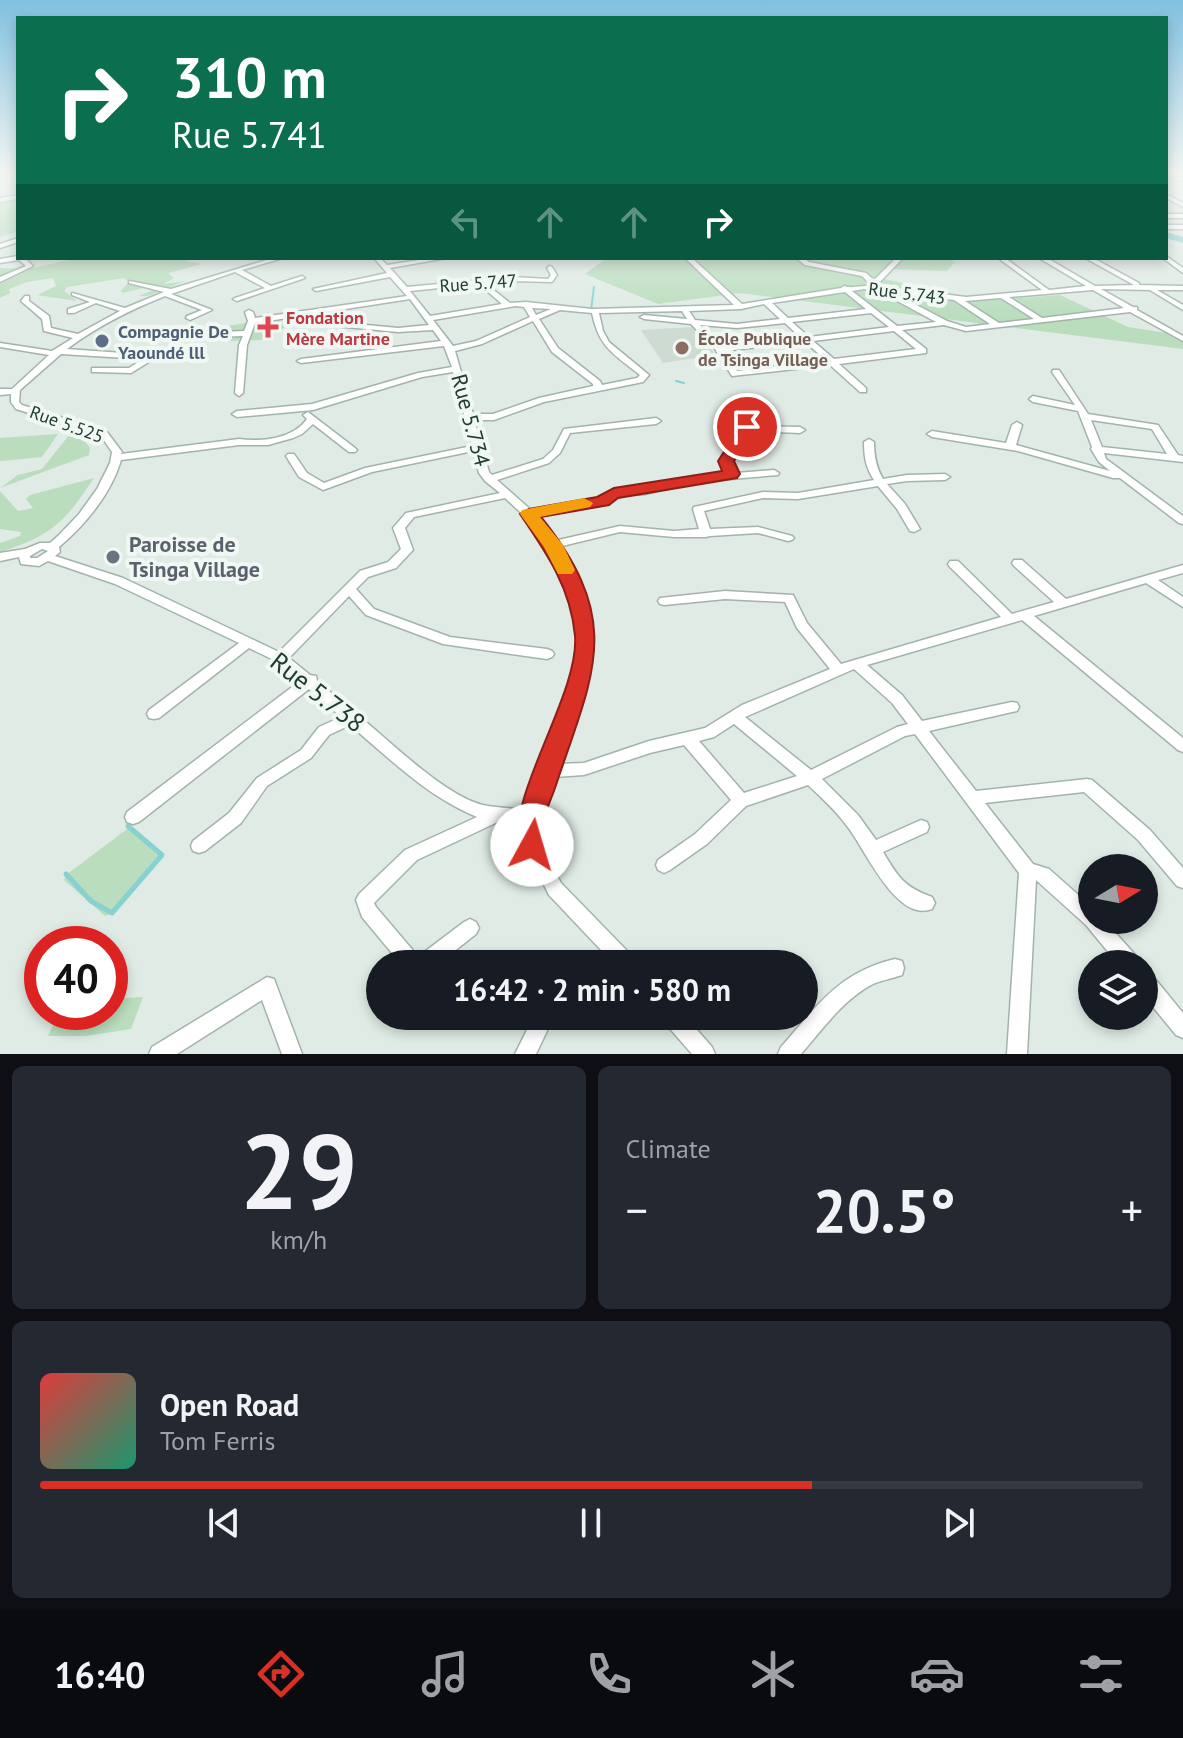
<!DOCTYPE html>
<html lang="en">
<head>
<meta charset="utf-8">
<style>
  :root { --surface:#171b24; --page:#242831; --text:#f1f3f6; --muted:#9ea1a6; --line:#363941; --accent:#d93025 }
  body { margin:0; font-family:"PT Sans",sans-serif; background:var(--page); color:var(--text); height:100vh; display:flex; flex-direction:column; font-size:30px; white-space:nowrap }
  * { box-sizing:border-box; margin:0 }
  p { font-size:26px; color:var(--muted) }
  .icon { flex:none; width:44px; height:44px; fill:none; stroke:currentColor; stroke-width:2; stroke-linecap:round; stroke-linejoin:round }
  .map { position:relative; height:1054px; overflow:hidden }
  .sheet { display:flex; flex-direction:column; gap:12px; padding:12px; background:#0d0f14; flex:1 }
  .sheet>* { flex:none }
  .hud { position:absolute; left:16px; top:16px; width:1152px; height:244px; border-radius:0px; box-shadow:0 4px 12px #0003; background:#0b6e4f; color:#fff; overflow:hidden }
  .needle { width:52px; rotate:80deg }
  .tools { position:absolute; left:1078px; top:854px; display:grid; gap:16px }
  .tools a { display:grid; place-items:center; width:80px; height:80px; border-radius:50%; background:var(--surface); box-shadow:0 4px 12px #0003; font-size:40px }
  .speed { position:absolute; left:24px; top:926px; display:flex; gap:16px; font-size:40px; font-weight:700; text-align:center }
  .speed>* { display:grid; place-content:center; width:104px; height:104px; border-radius:50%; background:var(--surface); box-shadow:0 4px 12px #0003; line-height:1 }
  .speed .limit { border:12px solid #d22; background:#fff; color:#111 }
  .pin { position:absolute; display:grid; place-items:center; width:68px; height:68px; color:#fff; margin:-34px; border:4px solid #fff; border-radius:50%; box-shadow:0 2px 8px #0007 }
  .me { position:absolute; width:88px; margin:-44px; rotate:6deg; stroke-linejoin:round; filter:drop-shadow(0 0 6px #0008) }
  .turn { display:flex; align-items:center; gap:28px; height:168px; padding:0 24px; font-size:36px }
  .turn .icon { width:104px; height:104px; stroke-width:2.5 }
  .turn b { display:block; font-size:56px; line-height:68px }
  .lanes { display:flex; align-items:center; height:76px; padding:0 24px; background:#0003; justify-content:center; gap:40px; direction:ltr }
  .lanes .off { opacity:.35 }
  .big { font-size:60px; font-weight:700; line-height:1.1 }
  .sheet .card { flex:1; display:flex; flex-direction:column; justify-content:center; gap:12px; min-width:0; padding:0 28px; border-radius:12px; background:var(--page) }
  .sheet .dial { align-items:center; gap:0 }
  .dial b { font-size:104px; line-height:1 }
  .song { display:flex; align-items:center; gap:24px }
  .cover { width:96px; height:96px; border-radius:12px; background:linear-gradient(135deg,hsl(0 70% 55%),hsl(160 70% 35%)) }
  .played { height:8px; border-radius:4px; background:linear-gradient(90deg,var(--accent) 70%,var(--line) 70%) }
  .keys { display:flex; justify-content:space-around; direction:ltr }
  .heat { display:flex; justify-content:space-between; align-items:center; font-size:44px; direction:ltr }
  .sheet .tiles { flex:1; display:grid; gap:12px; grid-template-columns:1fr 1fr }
  .card:last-child { grid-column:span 2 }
  .trip { position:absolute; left:366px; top:950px; width:452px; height:80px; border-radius:40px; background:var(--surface); box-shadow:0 4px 12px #0003; font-weight:700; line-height:80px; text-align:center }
  .dock { display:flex; height:128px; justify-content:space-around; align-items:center; background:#090b0e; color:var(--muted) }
  .dock .icon { width:56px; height:56px }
  .dock .on { color:var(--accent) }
  .dock b { font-size:36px; color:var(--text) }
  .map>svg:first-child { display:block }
  .built { fill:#cedbd3 }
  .green { fill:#b9ddbd }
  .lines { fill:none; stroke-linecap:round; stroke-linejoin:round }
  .stream-far1 { stroke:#87d1d1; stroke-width:2 }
  .stream { stroke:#87d1d1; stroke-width:5 }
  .river { fill:#87d1d1; fill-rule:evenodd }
  .minor-casing { stroke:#a3b3ab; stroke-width:3 }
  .minor { fill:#fff; fill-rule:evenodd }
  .route { fill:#d93025; stroke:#8d1f18; stroke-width:2 }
  .slow { fill:#f59e0b }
  .health-dot { fill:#e0444e; stroke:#f1f8f3; stroke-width:3 }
  .service-dot { fill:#5c6f8a; stroke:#f1f8f3; stroke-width:3 }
  .education-dot { fill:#8d6e63; stroke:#f1f8f3; stroke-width:3 }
  .worship-dot { fill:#6b7280; stroke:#f1f8f3; stroke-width:3 }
  .labels { text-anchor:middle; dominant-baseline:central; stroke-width:8; stroke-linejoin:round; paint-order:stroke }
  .far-street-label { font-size:18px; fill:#213c30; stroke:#f1f8f3 }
  .far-health-label { font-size:18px; font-weight:bold; fill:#be3a42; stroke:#f1f8f3; text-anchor:start }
  .far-service-label { font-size:18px; font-weight:bold; fill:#4e5e75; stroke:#f1f8f3; text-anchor:start }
  .far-education-label { font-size:18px; font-weight:bold; fill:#785e54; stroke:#f1f8f3; text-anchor:start }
  .street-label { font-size:22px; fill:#213c30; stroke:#f1f8f3 }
  .worship-label { font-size:22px; font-weight:bold; fill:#5b616d; stroke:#f1f8f3; text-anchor:start }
  .near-street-label { font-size:26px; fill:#213c30; stroke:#f1f8f3 }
</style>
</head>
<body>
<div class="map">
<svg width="1183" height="1054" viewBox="0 0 1183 1054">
  <rect width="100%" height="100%" fill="#e0ebe5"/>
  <polygon class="built" points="693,327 716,355 663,363 641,330"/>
  <g class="green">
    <polygon points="0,200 18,202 18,231 0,237"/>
    <polygon points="78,258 191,258 186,261 202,264 168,273 174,278 164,284 185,281 148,296 139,296 155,289 155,285 123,293 120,291 129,282 124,278 67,287 64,291 77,301 37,295 56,286 53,278 27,282 9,289 10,293 0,298 0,268 28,269"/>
    <polygon points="607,258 949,258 955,262 947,271 887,269 877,277 978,301 1060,295 1128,327 1167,333 1183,341 1183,349 740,293 658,304 585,274"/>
    <polygon points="278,318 285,328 271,330 264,340 224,341 206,333 209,329"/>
    <polygon points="58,434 42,457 0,461 0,438"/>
    <polygon points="70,434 81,436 90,448 89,455 0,488 18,475 42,469"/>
    <path d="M94,478C65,522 51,536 0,552V543L20,536L21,532L0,529V491L18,511L33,508L26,499L30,495Z"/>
    <polygon points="131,826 163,857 115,912 105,916 64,880 66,875"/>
    <polygon points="143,997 131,1029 86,1036 48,1036 59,1012 110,1012 110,999"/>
  </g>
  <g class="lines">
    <g class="stream-far1">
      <polyline points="591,310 594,287"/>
      <polyline points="676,381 684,383"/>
    </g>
    <polyline class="stream" points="66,874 91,901 112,913 162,855 128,826"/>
    <polygon class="river" points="1166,232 1183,237 1183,243 1166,238"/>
    <defs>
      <g id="minor">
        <polygon points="0,173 18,174 18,176 0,175"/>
        <polygon points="1166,175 1183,179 1183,181 1166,177"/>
        <polygon points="1166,194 1183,203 1183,207 1166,198"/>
        <polygon points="18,195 18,199 0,202 0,198"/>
        <rect x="1166" y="214" width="17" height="4"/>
        <rect x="1166" y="225" width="17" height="4"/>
        <polygon points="18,238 18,242 0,248 0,244"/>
        <polygon points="18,256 18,258 25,258 33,266 0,282 0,277 26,266 19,260 0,263 0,259"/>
        <polygon points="1166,256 1183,268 1183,273 1164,259 1163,258 1166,258"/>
        <path d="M273,258H283L242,270L271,286L302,276L305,278L237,301L233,299L235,298L265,288L235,272L171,294L212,310L190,320L186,318L187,316L202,310L165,296C130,310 96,327 67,349L164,356L168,358L167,360H152L131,373L95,372H92V368H129L143,359L61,354L20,390L19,402L22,405L107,432L122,452L121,454L239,439C262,442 293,439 307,419L303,415L308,412L355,448L357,450L355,452H349L313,424L302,434L293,438L268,445H239L121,460C111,494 85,525 59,547L60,552L55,556L123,578L279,652L360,571L388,562L401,549L393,528L406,513L500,493L485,481L479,473L473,451L372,472L323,490L299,477L286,456L288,454H294L307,473L324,483L365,468L472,446L465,419L462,417L464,415L453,372L422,377L313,410L237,417L232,414L237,411L312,404L418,373L452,367L444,346L301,363L297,361L301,359L441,341L433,330L398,332L335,326L331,324L335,322L398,328L429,325L410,299L255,323L247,345L243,393L239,396L235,393L239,345L243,336L180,338L176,336L177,334L244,331L248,321L245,312L249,310L253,312L255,318L407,296L390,277L316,291L313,289L387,273L374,258H380L387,265L432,258H447L390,268L407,287L513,277L548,279L551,275L547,268L550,266L552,267L557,275L552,282L513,281L486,284L510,303L526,302L592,309L734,305L685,258H692L742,304L841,288L844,286C852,289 863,285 872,286L862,276L805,265L796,258H803L809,262L866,273L874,280L896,258H903L878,284L879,286L966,297L1042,290L998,258H1005L1049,290L1086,286L1039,258H1047L1095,286L1134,285L1085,258H1093L1139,283V285L1183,286V290H1157L1183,305V310L1150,290L1101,289L1133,307H1137V310L1183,336V341L1130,312L966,331L944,325L902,330L926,349V353L839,364L866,388V392H860L830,365L732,376L715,349L691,324L644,319L640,317L644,315L687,319L682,311L599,313L603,331L609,342L649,375L643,382L544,402L494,420H474L489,472L492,475L543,459L553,450L564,429L656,418L661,421L656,424L570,433L560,453L549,463L497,480L531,510L600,498L614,490L645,488L695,476L726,474L721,461L743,426L800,427L805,430L800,433L749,431L731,461L736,473L774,470L779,473L778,475L695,482L645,494L617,496L607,503L537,516L544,523L554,541L620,526L674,531L699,529L693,509L694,507L763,492L798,493L874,480C866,468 864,457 864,442L869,439L874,442C874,456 876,467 883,479L907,475L945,474L950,477L945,480L907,481L887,484L905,504L920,529L914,532L910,531L897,509L878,486L798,499L763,498L704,511L710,529L758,527L792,536L794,538L792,540L788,541L758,533L710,536L706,537H674L620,532L558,547L583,594L592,638L590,671L558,764L584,763L649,741L705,728L742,705L830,669L797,628L785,602L725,599L664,605L660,604L658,601L660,598L725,591L793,595L807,623L841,664L1001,617L950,567L948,564L950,561H958L1012,614L1054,602L1014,566L1012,563L1014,560H1022L1066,599L1183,565V573L1158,580L1183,597V607L1146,583L1034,616L1183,738V752L1178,750L1022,620L867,665L902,695L922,721L1012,702L1017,703L1019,707L1017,711L1012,712L929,731L976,791L1087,779L1092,780L1150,830L1183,868V888L1177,886L1138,840L1084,792L985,803L1033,864L1049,869L1092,907V920H1104L1137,957L1139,964H1118L1086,925L1036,880L1027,1054H1007L1019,873L915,734L905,736L822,779L858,815L876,840L921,820L927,822L929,827L927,832L883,852C898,877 904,887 932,897L935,903L932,909C896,923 865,848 847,826C836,811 822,798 808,785L746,806L707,844L670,870L664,873L658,870L656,865L658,860L695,834L731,800L684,745L650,753L584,775L554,777L540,817V844L561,883L633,957L635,964H589L591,957L601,950L549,895L524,845V823L502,820L417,860L374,903L376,907L416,954L423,953L464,922L470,919L476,922L479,928L476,934L438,964H401L362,917L356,900L359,894L405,850L477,817C428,797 390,759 350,725L329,735L311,758L267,786L241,823L205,851L199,853L193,851L191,846L193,841L229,813L257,778L301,750L319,727L341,717L309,689L139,822L133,824L127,822L125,817L127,812L300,681L276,661L249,648L159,718L154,719L149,718L147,714L149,710L239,643L115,584L48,561L39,566L21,564L19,557L0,561V553L25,549L40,543H50L58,536L79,514L97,489L110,463L112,452L101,436L16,409L11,402V394L0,395V389H12L49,355L0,347V343L52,351L73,338L44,331L42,319L21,301L25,296H29V301L49,316L51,328L78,334L120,311L96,303L74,313H68V309L90,302L72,295V293L125,308L164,292L129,283V281L171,289ZM479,284L502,304L430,316L410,291ZM864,289L879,291L936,322L897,326L852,291ZM1093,290L1124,308L1042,318L1009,297ZM845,292L866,309L788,318L772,303ZM892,292L954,300L990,324L966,327L947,321ZM1000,298H1001L1034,319L999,323L965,301ZM764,304L780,319L737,324L695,320L689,311L741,309ZM516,306L524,307L530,317L476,341L453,346L433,320ZM532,308L551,309L536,315ZM560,310L592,313C599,348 614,354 640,375L637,378L602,385L600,381L558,348L539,319ZM871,313L889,327L809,337L792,322ZM533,321L552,352L593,384V386L539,398L493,414H473L455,351L482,344ZM785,323L801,338L726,347L720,346L700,325L737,328ZM894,331L916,349L834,359L813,341ZM805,342L826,360L737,371L724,351ZM505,498L534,525L571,594L580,638L576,671L527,810C512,808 497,808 483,805C445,796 391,742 360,717L358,713L354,712L317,681L316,676L310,675L289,658L349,596L366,615L443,644L547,659L552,657L554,654L552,651L547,649L450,637L374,609L356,589L368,577L396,568L411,552L413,550L405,528L414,517ZM42,549L48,551L37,558H30V556ZM854,669L892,703L908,724L897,727L811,770L745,717ZM734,724L797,776L744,793L699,741L714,737Z"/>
        <path d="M1053,370H1059L1088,414L1158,425L1178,455L1183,456V462L1104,453L1106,459L1183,516V524L1179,523L1120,478H1113L1018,451L932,437L927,434L932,431L1006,443L1012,425L1017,422L1022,425L1016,445L1110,471L1099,462L1091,449L1092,447L1078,411L1033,402L1029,399L1033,396L1075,405L1052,372ZM1091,420L1152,429L1167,454L1102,447Z"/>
        <path d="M895,959L902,961L904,968L902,975C891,979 881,980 871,985C842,1001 822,1030 801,1054H778L781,1047C817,1006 839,972 895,959Z"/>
        <polygon points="1144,972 1151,974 1183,1013 1183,1038 1176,1035 1144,996"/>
        <polygon points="267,977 274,979 302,1054 282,1054 262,1000 177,1054 149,1054 152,1047"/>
        <polygon points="534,1016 554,1016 536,1054 515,1054"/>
        <polygon points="662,1016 685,1016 712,1047 715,1054 692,1054 665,1023"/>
      </g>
    </defs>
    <use href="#minor" class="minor-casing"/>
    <use href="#minor" class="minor"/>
  </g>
  <linearGradient id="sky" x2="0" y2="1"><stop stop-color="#81c0df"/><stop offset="0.54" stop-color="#f1f6f3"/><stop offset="1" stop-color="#f1f6f3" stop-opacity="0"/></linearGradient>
  <rect width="1183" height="320" fill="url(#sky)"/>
  <path class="route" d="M742,424L755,427L734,461L740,474L737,478L618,498L609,505L541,517C626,623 593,673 555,788C552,797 547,807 545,817C543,830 547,841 541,854L532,857L522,854C499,806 580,696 575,636C571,588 546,552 520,514L529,509L597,497L614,488L722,471L718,461Z"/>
  <polygon class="slow" points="584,498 593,503 590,507 540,517 563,545 575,570 572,574 558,574 544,547 520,514 522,510"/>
  <path class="health-dot" d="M264 315h8v8h8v8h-8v8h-8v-8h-8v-8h8z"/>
  <circle class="service-dot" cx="102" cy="341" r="8"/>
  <circle class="education-dot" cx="682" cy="348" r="8"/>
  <circle class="worship-dot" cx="113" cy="557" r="8"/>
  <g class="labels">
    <g class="far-street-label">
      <text transform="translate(478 283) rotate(-4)">Rue 5.747</text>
      <text transform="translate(907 293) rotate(7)">Rue 5.743</text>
      <text transform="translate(67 424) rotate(20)">Rue 5.525</text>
    </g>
    <g class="far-health-label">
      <text x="286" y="317">Fondation<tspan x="286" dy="21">Mère Martine</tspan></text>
    </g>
    <g class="far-service-label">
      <text x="118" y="331">Compagnie De<tspan x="118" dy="21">Yaoundé lll</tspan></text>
    </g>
    <g class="far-education-label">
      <text x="698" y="338">École Publique<tspan x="698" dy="21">de Tsinga Village</tspan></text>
    </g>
    <g class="street-label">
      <text transform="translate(471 420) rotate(75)">Rue 5.734</text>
    </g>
    <g class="worship-label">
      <text x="129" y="544">Paroisse de<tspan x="129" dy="25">Tsinga Village</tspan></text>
    </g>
    <g class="near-street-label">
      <text transform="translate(318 692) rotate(38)">Rue 5.738</text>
    </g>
  </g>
</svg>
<div class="tools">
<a><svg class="needle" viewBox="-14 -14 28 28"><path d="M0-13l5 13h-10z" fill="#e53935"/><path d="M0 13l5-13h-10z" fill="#9ea1a6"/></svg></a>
<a><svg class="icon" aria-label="layers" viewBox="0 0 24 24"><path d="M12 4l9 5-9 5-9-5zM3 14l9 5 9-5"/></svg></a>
</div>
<div class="speed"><div class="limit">40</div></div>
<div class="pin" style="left:747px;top:427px;background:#d93025"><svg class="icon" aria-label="arrive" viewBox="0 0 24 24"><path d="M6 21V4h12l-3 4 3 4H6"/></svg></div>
<svg class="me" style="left:532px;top:845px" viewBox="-20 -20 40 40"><circle r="19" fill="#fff"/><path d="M0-13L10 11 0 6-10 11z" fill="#d93025"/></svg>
<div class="trip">16:42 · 2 min · 580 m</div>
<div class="hud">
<div class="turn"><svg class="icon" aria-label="right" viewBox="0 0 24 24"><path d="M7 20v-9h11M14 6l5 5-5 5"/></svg><div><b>310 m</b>Rue 5.741</div></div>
<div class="lanes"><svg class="icon off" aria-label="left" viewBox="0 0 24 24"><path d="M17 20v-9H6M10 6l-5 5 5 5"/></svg><svg class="icon off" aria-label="ahead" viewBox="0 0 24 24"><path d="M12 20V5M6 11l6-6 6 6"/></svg><svg class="icon off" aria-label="ahead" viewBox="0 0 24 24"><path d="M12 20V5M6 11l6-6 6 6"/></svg><svg class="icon" aria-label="right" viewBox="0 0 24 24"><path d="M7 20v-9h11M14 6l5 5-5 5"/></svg></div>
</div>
</div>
<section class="sheet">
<div class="tiles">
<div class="card dial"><b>29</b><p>km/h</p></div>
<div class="card"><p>Climate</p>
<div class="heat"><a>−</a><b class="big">20.5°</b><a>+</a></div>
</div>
<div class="card">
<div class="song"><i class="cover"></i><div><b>Open Road</b><p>Tom Ferris</p></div></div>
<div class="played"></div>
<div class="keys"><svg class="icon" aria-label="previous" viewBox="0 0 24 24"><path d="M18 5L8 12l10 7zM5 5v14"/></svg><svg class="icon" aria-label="pause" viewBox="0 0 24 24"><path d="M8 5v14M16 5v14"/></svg><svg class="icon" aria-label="next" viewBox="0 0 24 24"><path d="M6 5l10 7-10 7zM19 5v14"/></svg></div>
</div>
</div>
</section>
<nav class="dock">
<b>16:40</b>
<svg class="icon on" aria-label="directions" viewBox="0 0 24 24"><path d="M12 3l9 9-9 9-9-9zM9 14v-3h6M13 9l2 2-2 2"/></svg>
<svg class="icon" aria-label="music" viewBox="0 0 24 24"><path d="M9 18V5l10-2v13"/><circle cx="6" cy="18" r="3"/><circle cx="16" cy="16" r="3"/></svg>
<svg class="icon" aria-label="phone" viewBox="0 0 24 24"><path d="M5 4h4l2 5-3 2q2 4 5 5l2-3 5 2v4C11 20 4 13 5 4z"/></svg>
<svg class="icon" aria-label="climate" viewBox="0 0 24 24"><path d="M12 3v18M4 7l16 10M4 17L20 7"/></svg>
<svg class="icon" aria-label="car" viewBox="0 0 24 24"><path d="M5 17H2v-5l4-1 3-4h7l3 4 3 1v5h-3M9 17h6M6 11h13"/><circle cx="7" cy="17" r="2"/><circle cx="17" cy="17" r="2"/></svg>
<svg class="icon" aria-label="filters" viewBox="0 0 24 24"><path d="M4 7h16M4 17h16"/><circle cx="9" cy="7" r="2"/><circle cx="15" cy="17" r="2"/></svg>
</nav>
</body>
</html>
